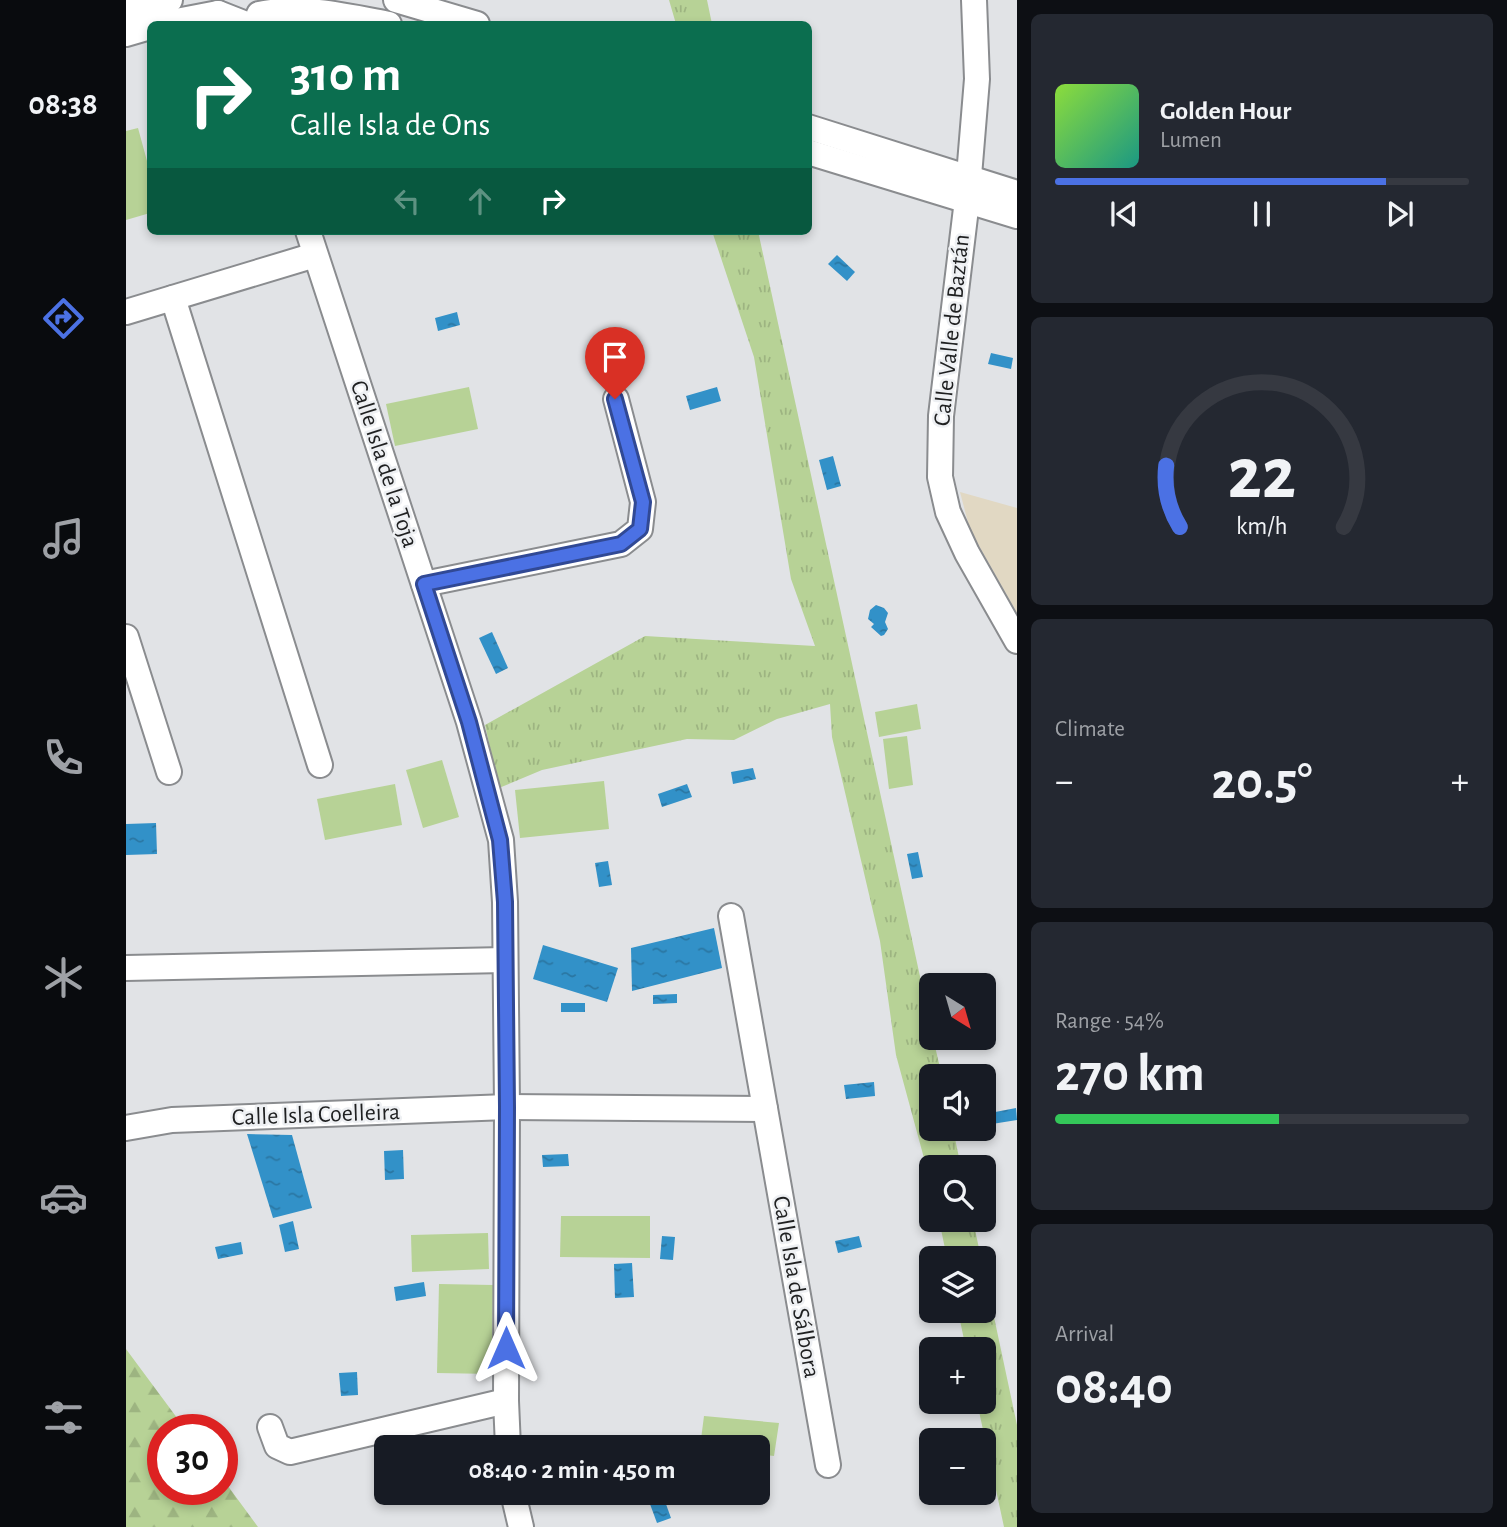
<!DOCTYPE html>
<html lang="en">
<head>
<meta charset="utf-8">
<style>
  :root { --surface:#171b24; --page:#242831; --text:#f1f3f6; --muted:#9ea1a6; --line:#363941; --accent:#4b71e4 }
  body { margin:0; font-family:"Alegreya Sans",sans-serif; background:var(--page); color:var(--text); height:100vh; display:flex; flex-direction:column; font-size:26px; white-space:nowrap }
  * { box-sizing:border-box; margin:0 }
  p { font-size:23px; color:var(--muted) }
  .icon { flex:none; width:38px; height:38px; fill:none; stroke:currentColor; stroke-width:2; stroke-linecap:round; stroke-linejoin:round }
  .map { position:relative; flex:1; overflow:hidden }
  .drawer { display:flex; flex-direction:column; gap:14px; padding:14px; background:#0d0f14; width:490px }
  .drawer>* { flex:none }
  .banner { position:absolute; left:21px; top:21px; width:665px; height:214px; border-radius:10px; box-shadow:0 4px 10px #0003; background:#0b6e4f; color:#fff; overflow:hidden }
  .needle { width:46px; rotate:143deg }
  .tools { position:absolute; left:793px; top:973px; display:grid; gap:14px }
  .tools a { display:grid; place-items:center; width:77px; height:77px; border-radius:10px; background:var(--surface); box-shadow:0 4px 10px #0003; font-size:35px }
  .speed { position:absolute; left:21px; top:1414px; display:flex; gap:14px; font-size:35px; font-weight:700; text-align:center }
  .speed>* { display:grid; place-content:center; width:91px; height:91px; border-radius:50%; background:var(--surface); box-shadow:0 4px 10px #0003; line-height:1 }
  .speed .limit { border:10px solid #d22; background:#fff; color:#111 }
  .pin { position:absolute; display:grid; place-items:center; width:60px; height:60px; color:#fff; margin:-72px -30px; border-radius:50% 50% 50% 0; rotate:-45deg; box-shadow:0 0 7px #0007 }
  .pin .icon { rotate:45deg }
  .me { position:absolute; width:77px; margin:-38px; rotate:0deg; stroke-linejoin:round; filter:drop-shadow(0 0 5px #0008) }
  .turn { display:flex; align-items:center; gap:24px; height:147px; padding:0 28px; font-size:32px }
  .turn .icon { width:91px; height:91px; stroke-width:2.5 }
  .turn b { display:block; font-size:49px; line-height:60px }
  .lanes { display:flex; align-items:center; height:66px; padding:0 28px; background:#0003; justify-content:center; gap:35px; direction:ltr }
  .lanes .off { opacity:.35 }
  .big { font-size:52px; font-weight:700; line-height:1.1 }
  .drawer .tile { flex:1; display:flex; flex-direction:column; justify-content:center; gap:10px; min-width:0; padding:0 24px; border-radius:10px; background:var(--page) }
  .drawer .dial { align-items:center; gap:0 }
  .dial svg { height:182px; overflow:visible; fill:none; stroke:var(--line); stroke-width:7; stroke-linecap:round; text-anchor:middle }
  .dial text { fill:var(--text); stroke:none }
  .song { display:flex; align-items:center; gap:21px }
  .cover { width:84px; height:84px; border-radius:10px; background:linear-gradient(135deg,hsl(90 70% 55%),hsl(170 70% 35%)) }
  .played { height:7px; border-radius:4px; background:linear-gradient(90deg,var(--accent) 80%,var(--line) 80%) }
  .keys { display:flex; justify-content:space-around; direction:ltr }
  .heat { display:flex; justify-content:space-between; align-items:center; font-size:38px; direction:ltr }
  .charge { height:10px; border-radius:5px; background:linear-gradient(90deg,#34c759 54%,var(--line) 0) }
  .trip { position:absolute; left:248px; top:1435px; width:396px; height:70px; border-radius:10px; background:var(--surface); box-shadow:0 4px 10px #0003; font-weight:700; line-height:70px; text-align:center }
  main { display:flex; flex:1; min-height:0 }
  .tab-bar { display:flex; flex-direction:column; width:126px; justify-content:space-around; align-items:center; background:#090b0e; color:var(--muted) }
  .tab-bar .icon { width:49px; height:49px }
  .tab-bar .active { color:var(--accent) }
  .tab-bar b { font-size:32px; color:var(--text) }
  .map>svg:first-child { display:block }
  .education { fill:#e1d8c3 }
  .grass { fill:url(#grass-tufts) }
  .forest { fill:url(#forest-firs) }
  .pitch { fill:#b7d296 }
  .water { fill:url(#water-ripples) }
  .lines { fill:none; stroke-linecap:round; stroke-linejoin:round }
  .minor-casing { stroke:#8a8c8f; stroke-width:28 }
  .minor { stroke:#fff; stroke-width:24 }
  .route-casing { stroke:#314994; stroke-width:18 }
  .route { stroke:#4b71e4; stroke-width:12 }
  .labels { text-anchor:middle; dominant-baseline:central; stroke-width:5; stroke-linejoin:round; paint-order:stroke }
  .street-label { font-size:24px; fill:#1f2021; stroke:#eef0f3 }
</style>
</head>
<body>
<main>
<nav class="tab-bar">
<b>08:38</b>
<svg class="icon active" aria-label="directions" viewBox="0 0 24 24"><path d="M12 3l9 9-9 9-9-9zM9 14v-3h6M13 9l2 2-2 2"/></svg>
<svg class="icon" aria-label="music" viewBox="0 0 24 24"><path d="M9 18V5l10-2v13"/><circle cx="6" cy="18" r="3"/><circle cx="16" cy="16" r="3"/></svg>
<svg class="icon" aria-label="phone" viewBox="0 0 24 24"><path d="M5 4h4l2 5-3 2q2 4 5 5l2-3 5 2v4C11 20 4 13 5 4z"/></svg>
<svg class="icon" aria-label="climate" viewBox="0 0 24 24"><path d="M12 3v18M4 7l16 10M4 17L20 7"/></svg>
<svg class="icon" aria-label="car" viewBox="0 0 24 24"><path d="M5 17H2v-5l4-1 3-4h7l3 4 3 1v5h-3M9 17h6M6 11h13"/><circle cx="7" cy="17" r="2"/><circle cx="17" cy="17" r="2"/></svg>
<svg class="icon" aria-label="filters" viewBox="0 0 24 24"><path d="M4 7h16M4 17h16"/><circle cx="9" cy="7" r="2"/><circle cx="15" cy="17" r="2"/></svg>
</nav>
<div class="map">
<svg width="891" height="1527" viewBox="0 0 891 1527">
  <defs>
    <pattern id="grass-tufts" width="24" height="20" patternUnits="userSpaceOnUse" patternTransform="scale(1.75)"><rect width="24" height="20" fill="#b7d296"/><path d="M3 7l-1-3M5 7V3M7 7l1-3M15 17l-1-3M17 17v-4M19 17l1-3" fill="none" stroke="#9db481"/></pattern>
    <pattern id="forest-firs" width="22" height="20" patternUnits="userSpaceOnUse" patternTransform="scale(1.75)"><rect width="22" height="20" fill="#b7d296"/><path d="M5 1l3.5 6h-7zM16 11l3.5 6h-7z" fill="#9db481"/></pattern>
    <pattern id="water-ripples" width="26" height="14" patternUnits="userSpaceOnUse" patternTransform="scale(1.75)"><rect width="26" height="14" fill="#3291c8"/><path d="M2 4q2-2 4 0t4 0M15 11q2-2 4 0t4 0" fill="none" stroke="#2a76a2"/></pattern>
  </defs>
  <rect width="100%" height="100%" fill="#e1e3e6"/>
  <polygon class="education" points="834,492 891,508 891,613 844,530"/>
  <g class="grass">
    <polygon points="543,0 581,0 586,24 550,24"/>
    <polygon points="586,231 632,231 805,1027 805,1038 807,1038 816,1076 805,1076 805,1129 827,1129 835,1167 805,1167 805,1184 770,1055 754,941 706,737 704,704 651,719 608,740 561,739 416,770 373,788 359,725 519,636 689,646 665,579 628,357"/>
    <polygon points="813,1220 847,1220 855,1258 821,1258"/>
    <polygon points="858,1270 891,1425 891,1527 878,1527 851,1402 858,1402 858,1349 840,1349 832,1311 858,1311"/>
  </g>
  <polygon class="forest" points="0,1349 60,1430 37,1430 37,1489 96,1489 96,1478 132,1527 0,1527"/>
  <g class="pitch">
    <polygon points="12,128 24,172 24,213 0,220 0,131"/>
    <polygon points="343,387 352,429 269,446 260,404"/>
    <polygon points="791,704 795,729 753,737 749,712"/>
    <polygon points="781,736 787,785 763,789 757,739"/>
    <polygon points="316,760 333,817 297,828 280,770"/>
    <polygon points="478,781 483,829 394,838 389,790"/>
    <polygon points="269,784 276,825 199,840 191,799"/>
    <polygon points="435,1216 524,1216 524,1258 434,1257"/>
    <polygon points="362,1233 363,1269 286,1272 285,1235"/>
    <polygon points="313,1284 367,1285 366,1374 311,1373"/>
    <polygon points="578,1416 653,1423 648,1456 632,1454 632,1447 574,1447"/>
  </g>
  <g class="water">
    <polygon points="711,255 729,272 721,281 702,264"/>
    <polygon points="331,312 334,325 312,331 309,318"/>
    <polygon points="865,353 887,358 885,369 862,364"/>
    <polygon points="591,387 595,401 564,410 560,396"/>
    <polygon points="707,456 715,486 701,490 693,460"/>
    <polygon points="750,605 758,608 762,613 759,622 762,629 758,635 755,636 745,627 748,624 742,619 744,610"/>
    <polygon points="366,632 382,668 370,674 353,638"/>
    <polygon points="627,768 630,779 607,784 605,772"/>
    <polygon points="561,784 566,797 536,807 532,794"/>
    <polygon points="30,823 31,854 0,855 0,824"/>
    <polygon points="792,852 797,877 786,879 781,854"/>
    <polygon points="482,861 486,885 473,887 469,863"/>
    <polygon points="588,928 596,968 506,991 505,948"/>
    <polygon points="417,945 492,968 481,1002 407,979"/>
    <polygon points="551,994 551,1003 527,1004 527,995"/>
    <rect x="435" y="1003" width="24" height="9"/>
    <polygon points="748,1082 749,1096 720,1099 718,1085"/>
    <polygon points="890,1108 891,1120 866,1124 864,1113"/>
    <polygon points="121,1134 166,1135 186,1208 147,1218"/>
    <polygon points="277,1150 278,1179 259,1180 258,1151"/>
    <polygon points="442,1154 443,1166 417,1167 416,1155"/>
    <polygon points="167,1221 173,1249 159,1252 153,1225"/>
    <polygon points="536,1236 549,1237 547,1260 534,1259"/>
    <polygon points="733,1236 736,1247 712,1253 709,1241"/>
    <polygon points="115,1242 117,1254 92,1259 89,1247"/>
    <polygon points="506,1263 508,1297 489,1298 488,1264"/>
    <polygon points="298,1282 300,1296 270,1301 268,1287"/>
    <polygon points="231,1372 232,1395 215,1396 213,1373"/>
    <polygon points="529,1493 536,1493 545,1518 531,1523 521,1496"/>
  </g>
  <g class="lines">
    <defs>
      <g id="minor">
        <polyline points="270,0 351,24"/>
        <polyline points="848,0 851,79 841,200 815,416 814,477 822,512 841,553 891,641"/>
        <polyline points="0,11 44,0"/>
        <polyline points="92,13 120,24"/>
        <path d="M133,14C176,5 221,16 263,24"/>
        <polyline points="35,24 92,13"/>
        <polyline points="0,34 24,27"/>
        <polyline points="682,127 891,193"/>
        <polyline points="682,152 891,216"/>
        <polyline points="182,231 343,722 375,840 379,902 381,1107 380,1401 382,1447"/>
        <polyline points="47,298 194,765"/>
        <polyline points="0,312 189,255"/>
        <polyline points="298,584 495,544 514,529 517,502 490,399"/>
        <polyline points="0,637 43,772"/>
        <polyline points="605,916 702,1465"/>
        <polyline points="0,968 379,960"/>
        <polyline points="0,1128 46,1120 381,1107 639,1109"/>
        <polyline points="144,1427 151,1446 164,1452 380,1401"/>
        <polyline points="387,1493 395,1527"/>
      </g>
    </defs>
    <use href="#minor" class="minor-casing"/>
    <use href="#minor" class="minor"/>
  </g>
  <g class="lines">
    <defs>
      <polyline id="route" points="380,1348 381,1107 379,902 374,840 343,722 298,584 495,544 514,529 517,502 489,399"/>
    </defs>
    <use href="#route" class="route-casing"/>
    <use href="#route" class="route"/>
  </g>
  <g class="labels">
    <g class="street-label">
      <text transform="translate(826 330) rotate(-84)">Calle Valle de Baztán</text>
      <text transform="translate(258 464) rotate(72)">Calle Isla de la Toja</text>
      <text transform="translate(190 1115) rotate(-2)">Calle Isla Coelleira</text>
      <text transform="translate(670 1287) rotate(80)">Calle Isla de Sálbora</text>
    </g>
  </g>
</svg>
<div class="tools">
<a><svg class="needle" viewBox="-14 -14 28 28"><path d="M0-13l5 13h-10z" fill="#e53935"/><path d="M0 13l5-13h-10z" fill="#9ea1a6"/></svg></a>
<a><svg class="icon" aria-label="sound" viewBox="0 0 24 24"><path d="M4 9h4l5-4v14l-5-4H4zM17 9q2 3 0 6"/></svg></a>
<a><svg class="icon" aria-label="search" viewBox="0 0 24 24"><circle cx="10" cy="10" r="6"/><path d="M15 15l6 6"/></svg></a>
<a><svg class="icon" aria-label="layers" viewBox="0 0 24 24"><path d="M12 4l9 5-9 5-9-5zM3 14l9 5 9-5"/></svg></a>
<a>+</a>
<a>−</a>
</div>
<div class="speed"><div class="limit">30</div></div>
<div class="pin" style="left:489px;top:399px;background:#d93025"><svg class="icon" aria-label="arrive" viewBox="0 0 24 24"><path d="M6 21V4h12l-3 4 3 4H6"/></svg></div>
<svg class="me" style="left:380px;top:1348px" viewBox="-20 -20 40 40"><path d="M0-17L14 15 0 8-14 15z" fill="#4b71e4" stroke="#fff" stroke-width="4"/></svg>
<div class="trip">08:40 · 2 min · 450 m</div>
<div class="banner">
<div class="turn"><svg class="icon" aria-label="right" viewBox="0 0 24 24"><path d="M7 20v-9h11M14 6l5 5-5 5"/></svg><div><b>310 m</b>Calle Isla de Ons</div></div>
<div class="lanes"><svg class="icon off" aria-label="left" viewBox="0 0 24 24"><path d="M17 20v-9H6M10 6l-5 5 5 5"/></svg><svg class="icon off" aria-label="ahead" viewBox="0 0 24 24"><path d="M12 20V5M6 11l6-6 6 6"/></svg><svg class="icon" aria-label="right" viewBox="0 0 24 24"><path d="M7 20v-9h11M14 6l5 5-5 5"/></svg></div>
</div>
</div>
<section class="drawer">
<div class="tile">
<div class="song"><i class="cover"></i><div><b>Golden Hour</b><p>Lumen</p></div></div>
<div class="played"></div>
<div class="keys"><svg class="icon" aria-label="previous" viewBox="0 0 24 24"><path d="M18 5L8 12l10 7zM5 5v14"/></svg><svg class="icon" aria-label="pause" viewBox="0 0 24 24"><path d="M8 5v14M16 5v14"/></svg><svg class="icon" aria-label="next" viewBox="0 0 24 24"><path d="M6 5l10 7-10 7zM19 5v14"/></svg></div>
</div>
<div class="tile dial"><svg viewBox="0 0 100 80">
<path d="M14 69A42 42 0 1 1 86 69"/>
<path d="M14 69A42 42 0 0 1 8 42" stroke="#4b71e4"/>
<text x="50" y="56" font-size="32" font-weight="700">22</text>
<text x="50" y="72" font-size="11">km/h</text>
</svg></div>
<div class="tile"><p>Climate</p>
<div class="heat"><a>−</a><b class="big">20.5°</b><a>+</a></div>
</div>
<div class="tile"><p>Range · 54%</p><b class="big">270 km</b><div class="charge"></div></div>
<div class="tile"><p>Arrival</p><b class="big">08:40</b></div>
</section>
</main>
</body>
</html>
